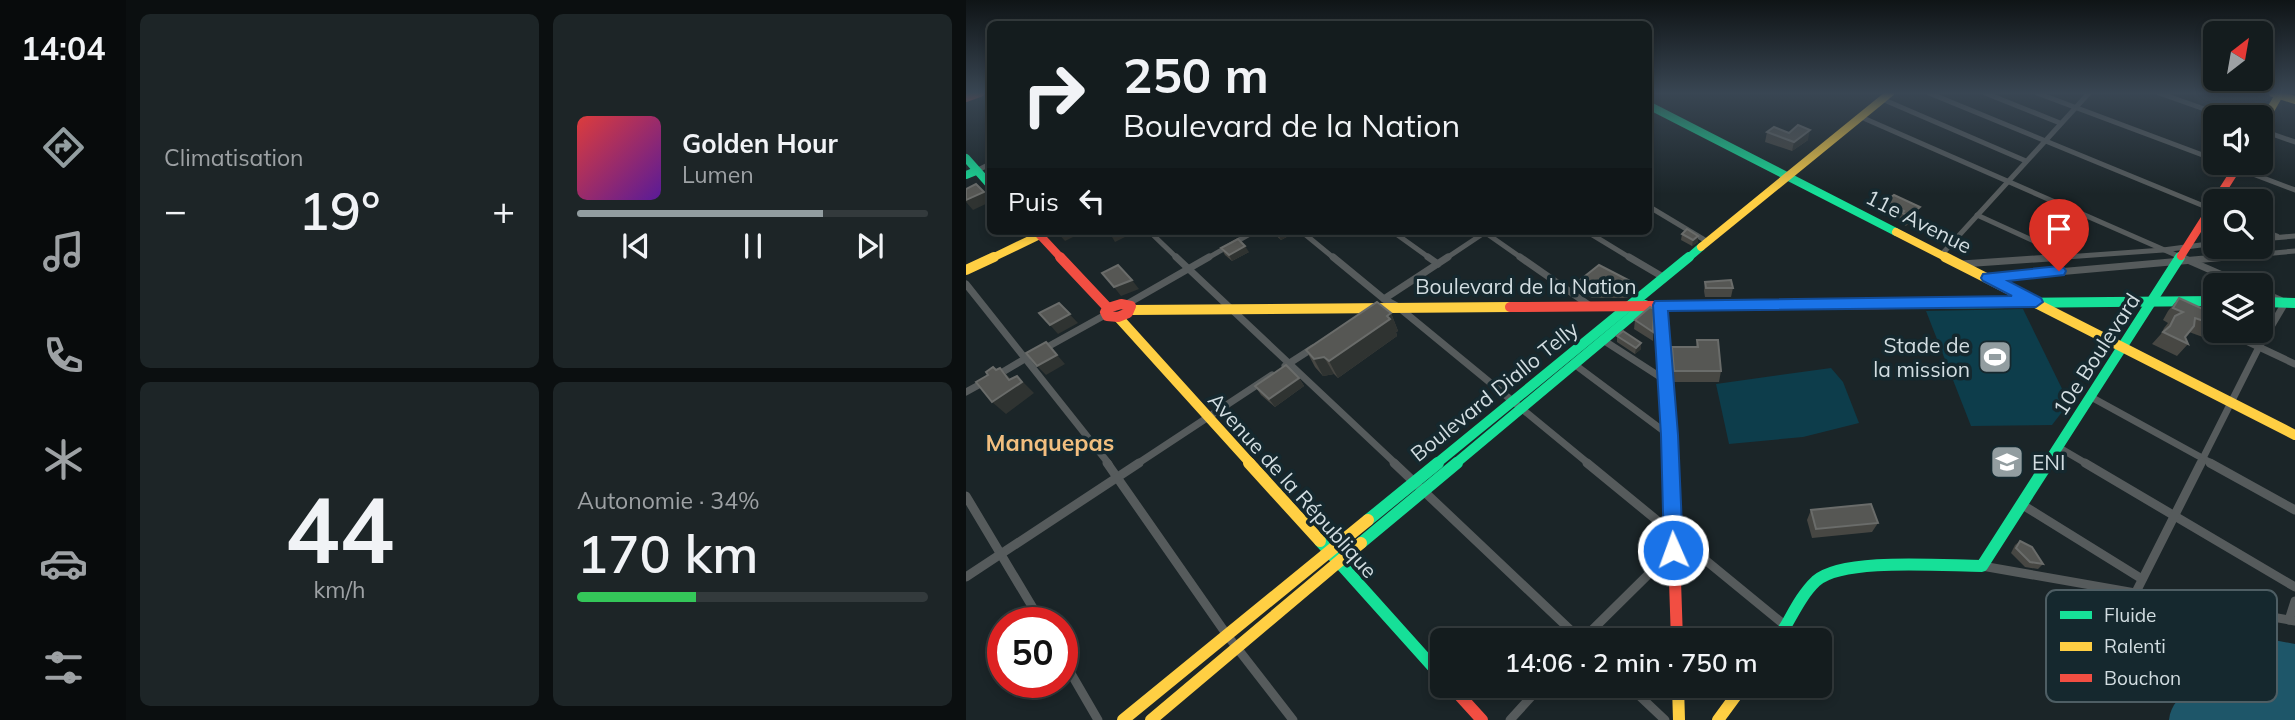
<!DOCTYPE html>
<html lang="fr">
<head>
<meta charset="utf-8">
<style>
  :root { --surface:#141c1e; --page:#1d2527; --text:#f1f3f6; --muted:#9da1a4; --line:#333a3c; --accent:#929da0 }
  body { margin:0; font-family:Mulish,sans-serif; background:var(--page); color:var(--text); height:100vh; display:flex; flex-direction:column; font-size:26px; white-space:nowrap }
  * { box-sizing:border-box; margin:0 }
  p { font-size:23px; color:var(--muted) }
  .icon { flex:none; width:38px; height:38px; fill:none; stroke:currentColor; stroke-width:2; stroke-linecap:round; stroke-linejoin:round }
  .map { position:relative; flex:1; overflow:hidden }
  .drawer { display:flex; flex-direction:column; gap:14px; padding:14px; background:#0b0f10; width:840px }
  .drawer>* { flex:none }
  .guide { position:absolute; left:21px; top:21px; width:665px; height:214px; border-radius:10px; box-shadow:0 4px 10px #0003,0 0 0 2px var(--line); background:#141c1e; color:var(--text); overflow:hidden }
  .needle { width:46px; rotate:31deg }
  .tools { position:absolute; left:1237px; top:21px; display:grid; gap:14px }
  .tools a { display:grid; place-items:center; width:70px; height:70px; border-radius:10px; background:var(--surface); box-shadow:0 4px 10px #0003,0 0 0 2px var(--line); font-size:35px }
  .speed { position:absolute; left:21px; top:607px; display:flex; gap:14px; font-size:35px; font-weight:700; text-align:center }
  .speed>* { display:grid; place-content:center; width:91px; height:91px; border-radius:50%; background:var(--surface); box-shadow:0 4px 10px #0003,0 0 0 2px var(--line); line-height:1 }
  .speed .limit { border:10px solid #d22; background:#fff; color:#111 }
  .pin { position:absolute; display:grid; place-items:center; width:60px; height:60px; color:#fff; margin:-72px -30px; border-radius:50% 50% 50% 0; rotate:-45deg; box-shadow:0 0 7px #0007 }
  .pin .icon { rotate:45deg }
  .me { position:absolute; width:77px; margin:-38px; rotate:358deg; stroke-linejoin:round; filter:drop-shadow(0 0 5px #0008) }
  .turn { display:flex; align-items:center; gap:24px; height:147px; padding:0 21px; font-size:32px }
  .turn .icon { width:91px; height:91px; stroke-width:2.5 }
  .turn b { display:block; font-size:49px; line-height:60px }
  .then { display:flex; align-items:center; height:66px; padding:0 21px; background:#0003; gap:14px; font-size:26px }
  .big { font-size:52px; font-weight:600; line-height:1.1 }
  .drawer .widget { flex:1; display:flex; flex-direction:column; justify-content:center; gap:10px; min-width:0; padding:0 24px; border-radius:10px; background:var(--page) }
  .drawer .dial { align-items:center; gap:0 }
  .dial b { font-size:91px; line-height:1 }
  .song { display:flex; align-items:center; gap:21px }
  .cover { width:84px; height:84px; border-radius:10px; background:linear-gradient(135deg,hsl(0 70% 55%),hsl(270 70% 35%)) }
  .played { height:7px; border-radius:4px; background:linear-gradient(90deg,var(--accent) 70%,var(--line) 70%) }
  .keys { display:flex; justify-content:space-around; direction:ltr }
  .heat { display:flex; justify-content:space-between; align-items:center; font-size:38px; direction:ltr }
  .charge { height:10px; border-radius:5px; background:linear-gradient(90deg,#34c759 34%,var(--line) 0) }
  .drawer .tiles { flex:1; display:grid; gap:14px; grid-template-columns:repeat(2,1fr) }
  .trip { position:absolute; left:464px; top:628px; width:402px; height:70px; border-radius:10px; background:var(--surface); box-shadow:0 4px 10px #0003,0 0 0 2px var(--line); font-weight:600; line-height:70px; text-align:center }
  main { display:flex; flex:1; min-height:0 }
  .tab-bar { display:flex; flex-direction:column; width:126px; justify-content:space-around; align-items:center; background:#080b0c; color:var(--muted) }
  .tab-bar .icon { width:49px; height:49px }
  .tab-bar .current { color:var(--accent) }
  .tab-bar b { font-size:32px; color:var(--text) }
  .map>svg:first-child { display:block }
  .green { fill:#0d3d4b }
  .water { fill:#1e5669 }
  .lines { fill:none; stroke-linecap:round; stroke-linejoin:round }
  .street-far2 { stroke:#565b5c; stroke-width:5 }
  .street-far1 { stroke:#565b5c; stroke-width:7 }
  .street { stroke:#565b5c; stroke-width:9 }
  .fast-far2 { stroke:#16e098; stroke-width:8 }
  .fast-far1 { stroke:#16e098; stroke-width:10 }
  .fast { stroke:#16e098; stroke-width:12 }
  .slow-far2 { stroke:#ffcf43; stroke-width:8 }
  .slow-far1 { stroke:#ffcf43; stroke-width:10 }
  .slow { stroke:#ffcf43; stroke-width:12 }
  .jam-far2 { stroke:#f24e42; stroke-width:8 }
  .jam-far1 { stroke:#f24e42; stroke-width:10 }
  .jam { stroke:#f24e42; stroke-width:12 }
  .wall { fill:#474743 }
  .shaded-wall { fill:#2f3331 }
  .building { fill:#565754; stroke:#6a6c6a; stroke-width:2 }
  .route { fill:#1a73e8; stroke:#114b97; stroke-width:2 }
  .labels { text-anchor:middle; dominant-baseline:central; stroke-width:7; stroke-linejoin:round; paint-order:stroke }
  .street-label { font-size:21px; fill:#d2dde1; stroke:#15282e }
  .poi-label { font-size:21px; fill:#d2dde1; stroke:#15282e; text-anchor:end }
  .neighbourhood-label { font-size:23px; font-weight:bold; fill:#f2be7f; stroke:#15282e }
  .key { fill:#15282e; stroke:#4e5e64; stroke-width:2 }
  .key-label { font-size:19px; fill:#d2dde1 }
</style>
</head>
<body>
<main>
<nav class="tab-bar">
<b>14:04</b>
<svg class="icon current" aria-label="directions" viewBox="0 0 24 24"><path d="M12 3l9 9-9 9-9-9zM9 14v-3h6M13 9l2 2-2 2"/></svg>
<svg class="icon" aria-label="music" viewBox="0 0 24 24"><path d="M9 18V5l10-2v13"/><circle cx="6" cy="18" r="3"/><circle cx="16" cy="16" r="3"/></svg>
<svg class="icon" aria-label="phone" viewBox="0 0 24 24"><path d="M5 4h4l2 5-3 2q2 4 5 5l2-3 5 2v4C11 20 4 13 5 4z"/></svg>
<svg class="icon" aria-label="climate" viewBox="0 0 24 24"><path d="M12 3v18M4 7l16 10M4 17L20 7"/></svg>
<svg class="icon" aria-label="car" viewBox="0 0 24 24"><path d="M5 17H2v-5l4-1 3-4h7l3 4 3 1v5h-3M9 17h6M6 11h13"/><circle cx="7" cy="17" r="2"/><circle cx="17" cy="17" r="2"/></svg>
<svg class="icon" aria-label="filters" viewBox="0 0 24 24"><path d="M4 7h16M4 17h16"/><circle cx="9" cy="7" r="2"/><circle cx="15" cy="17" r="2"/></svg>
</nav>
<section class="drawer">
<div class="tiles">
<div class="widget"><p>Climatisation</p>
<div class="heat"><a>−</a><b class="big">19°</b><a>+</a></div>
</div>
<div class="widget">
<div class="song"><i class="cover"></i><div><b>Golden Hour</b><p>Lumen</p></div></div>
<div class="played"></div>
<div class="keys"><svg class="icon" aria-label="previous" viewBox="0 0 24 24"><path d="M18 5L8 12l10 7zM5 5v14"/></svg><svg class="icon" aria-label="pause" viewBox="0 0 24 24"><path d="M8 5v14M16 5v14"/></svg><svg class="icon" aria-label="next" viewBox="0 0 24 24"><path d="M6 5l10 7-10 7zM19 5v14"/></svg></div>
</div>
<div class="widget dial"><b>44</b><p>km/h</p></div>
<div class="widget"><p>Autonomie · 34%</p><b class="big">170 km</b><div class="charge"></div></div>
</div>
</section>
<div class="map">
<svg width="1329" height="720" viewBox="0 0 1329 720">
  <rect width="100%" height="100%" fill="#1b2528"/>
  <g class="green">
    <polygon points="1057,309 1103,403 1086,425 1005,426 960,311"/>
    <polygon points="865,368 877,382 893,423 837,437 763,444 750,384"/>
  </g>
  <path class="water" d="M1261,631L1329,644V720H1203C1207,688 1240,687 1266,678L1270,666Z"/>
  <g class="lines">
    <g class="street-far2">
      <polyline points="963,93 1250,211"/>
      <polyline points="1019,93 1094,123"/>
      <polyline points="1071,93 1250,160"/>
      <polyline points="1193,93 1261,117"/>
      <polyline points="916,99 1060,161"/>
      <polyline points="895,117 1219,259"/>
      <polyline points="1295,130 1329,142"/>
      <polyline points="1258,163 1329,190"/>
      <polyline points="10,171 24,164"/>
      <polyline points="682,206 742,242"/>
      <polyline points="1011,215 1099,255"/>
      <polyline points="1295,230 1311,236"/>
      <polyline points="183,231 212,259"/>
      <polyline points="335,231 369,259"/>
      <polyline points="426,231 465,259"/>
      <polyline points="517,231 557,259"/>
      <polyline points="620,231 666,259"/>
      <polyline points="1295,239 1329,236"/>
      <polyline points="976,254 1123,93"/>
      <polyline points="240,259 289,231"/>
      <polyline points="479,259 521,231"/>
      <polyline points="1072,259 1197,250 1250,243"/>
      <polyline points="1242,259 1329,251"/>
    </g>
    <g class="street-far1">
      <polyline points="210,257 430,464"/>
      <polyline points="367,257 418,299 431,306 623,464"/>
      <polyline points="462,257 472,264"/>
      <polyline points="554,257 623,305"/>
      <polyline points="663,257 697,277"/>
      <polyline points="1215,257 1279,285"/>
      <polyline points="996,264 1097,257"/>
      <polyline points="1023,278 1261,257"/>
      <polyline points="0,284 143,464"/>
      <polyline points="1295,292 1314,300"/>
      <polyline points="418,299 482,257"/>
      <polyline points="161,304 243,257"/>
      <polyline points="1259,331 1329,364"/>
      <polyline points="637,340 699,380"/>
      <polyline points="76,350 139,315"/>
      <polyline points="608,364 703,435"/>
      <polyline points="319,366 347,348"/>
      <polyline points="30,376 62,357"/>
      <polyline points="0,392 20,381"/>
      <polyline points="1125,397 1247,464"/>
      <polyline points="1092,447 1121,464"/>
      <polyline points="171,464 306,375"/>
      <polyline points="1234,464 1293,347 1319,303"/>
    </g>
    <g class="street">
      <polyline points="141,463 261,635 327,720"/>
      <polyline points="428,463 615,640"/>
      <polyline points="621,463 821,627"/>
      <polyline points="1119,463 1329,587"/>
      <polyline points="1244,463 1329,510"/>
      <polyline points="0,496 76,623"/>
      <polyline points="1055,504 1176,579"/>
      <polyline points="1016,566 1329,621"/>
      <polyline points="0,577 173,463"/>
      <polyline points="1169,594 1235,463"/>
      <polyline points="1323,620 1329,601"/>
      <polyline points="616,640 707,550"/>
      <polyline points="96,658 132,720"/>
      <polyline points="663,686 699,720"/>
      <polyline points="544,720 575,686"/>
    </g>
    <g class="fast-far2">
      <polyline points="682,105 930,232"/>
      <polyline points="0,158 24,185"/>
      <polyline points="0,175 10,171"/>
      <polyline points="721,259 735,247"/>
      <polyline points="1213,259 1215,256"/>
    </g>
    <g class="fast-far1">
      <polyline points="1295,302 1329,303"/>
      <polyline points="932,304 1250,301"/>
      <polyline points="470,464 723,257"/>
      <polyline points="489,464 679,305"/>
      <polyline points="1081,464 1214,257"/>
    </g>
    <g class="fast">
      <polyline points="402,520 472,463"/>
      <polyline points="354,541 476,677"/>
      <polyline points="395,543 491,463"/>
      <path d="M811,640C824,621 833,597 850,581C877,557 979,566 1016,566L1082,463"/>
    </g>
    <g class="slow-far2">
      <polyline points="1307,93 1329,100"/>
      <polyline points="1295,126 1313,95"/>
      <polyline points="930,232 983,259"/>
      <polyline points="735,247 924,93"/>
      <polyline points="24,259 74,235"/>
    </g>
    <g class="slow-far1">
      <polyline points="979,257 1329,435"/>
      <polyline points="0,270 28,257"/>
      <polyline points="164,310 544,307"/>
      <polyline points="152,317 285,464"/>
    </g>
    <g class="slow">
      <polyline points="283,463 354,541"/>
      <polyline points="712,686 713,720"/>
      <polyline points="157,720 402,520"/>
      <polyline points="185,720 395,543"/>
      <polyline points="752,720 777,686"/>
    </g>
    <g class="jam-far2">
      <polyline points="0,98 14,93"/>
      <polyline points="70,231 96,259"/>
      <polyline points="1215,256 1274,163"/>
    </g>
    <g class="jam-far1">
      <polyline points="94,257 142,308"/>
      <polygon points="155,304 165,306 162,313 152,317 141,316 139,312 142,308"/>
      <polyline points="694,305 705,464"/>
      <polyline points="544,307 932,304"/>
    </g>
    <g class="jam">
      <polyline points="705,463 711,640"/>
      <polyline points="485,686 516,720"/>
    </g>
  </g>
  <g class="wall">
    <polygon points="801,132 842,140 826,151 799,142"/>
    <polygon points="919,202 954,207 950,216 940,226 933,222 934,219 916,211"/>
    <polygon points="305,231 329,231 330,232 315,240"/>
    <polygon points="716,234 732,236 732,242 726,246 715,240"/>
    <polygon points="255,248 283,252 266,261 259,255"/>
    <polygon points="614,280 666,282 666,294 661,298 626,298 615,292"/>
    <polygon points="739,282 767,288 765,297 739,297 738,291"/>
    <polygon points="1213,298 1250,315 1250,331 1254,331 1245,340 1223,332 1219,337 1222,344 1211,356 1186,344 1195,334 1198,328 1202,323 1197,320 1202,311"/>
    <polygon points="688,309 687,341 668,329 669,320"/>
    <polygon points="425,313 432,331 430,332 431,336 372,378 368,374 357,376 349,367 340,350"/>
    <polygon points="651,336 675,349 669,354 651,342"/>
    <polygon points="731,340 755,371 753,382 707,382 705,358 706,347 730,347"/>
    <polygon points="333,378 338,386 309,407 295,395 289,386"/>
    <polygon points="845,510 912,523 906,532 846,538 841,520"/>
    <polygon points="1054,541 1077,564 1072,569 1059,567 1045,553 1049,545"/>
  </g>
  <g class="shaded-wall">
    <polygon points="844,130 842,140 826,151 828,142"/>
    <polygon points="18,192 24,200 24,202 7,210 0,202 0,200"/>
    <polygon points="954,207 950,216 940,226 943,216"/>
    <polygon points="94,231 111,231 113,234 99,241 91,232"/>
    <polygon points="146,231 171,231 149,242 143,232"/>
    <polygon points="310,231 329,231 330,232 315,240"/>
    <polygon points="732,236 732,242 726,246 727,240"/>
    <polygon points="279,246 283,252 266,261 263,255"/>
    <polygon points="166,280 173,289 155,296 148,287"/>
    <polygon points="666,282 666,294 661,298 661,286"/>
    <polygon points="93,303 112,323 92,334 84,325"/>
    <polygon points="425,313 432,331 430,332 431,336 372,378 363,361"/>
    <polygon points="80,342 99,364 80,375 71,366"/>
    <polygon points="675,343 675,349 669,354 670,348"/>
    <polygon points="358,357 368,374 357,376 348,359"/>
    <polygon points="34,368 46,380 51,376 68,393 40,414 26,402 43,380"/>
    <polygon points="333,378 338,386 309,407 303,399"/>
  </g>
  <g class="building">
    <polygon points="832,125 844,130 828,142 801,132 808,127 823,133"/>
    <polygon points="10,184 18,192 0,200 0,189"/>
    <polygon points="928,195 954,207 943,216 936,213 938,211 919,202"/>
    <polygon points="721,229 732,236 727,240 716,234"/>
    <polygon points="272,239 279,246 263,255 255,248"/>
    <polygon points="152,265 166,280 148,287 136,273"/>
    <polygon points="633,265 666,282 661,286 626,286 614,280"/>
    <polygon points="765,280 767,288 740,288 739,282"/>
    <polygon points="1213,298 1250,315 1250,325 1229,318 1228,326 1219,337 1222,344 1197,332 1204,326 1209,316 1217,312 1207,308"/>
    <polygon points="411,302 425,313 421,316 424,319 363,361 358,357 348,359 340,350"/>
    <polygon points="93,303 104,314 84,325 73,313"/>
    <polygon points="684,307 688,309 687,332 669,320"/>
    <polygon points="657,331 675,343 670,348 651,336"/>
    <polygon points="731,340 752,340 755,371 708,371 706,347 732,347"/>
    <polygon points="80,342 91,355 71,366 60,353"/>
    <polygon points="320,365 333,378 303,399 289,386"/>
    <polygon points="27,367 30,370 34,368 43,380 51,376 56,382 26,402 10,382 22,375 20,372"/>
    <polygon points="905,504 912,523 850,529 845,510"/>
    <polygon points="1054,541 1066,547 1077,564 1064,562 1050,548"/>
  </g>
  <linearGradient id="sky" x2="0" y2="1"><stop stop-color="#0f1416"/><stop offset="0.48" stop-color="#394653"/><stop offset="1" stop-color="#394653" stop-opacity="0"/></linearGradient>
  <rect width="1329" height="194" fill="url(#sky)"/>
  <polygon class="route" points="1093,266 1098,268 1100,271 1098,275 1042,281 1075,298 1077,302 1070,307 702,311 712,435 717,550 714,556 707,559 701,556 698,550 695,435 687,305 689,301 1046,296 1017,281 1015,278 1017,274"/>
  <defs>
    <symbol id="stadium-square" viewBox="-11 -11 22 22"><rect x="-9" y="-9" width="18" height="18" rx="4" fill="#929da0" stroke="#15282e"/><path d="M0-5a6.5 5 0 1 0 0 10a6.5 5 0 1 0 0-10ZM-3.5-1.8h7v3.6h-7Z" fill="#fff"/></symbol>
    <symbol id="university-square" viewBox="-11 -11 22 22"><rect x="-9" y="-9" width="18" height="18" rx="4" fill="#929da0" stroke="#15282e"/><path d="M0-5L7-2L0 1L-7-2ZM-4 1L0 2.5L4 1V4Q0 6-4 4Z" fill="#fff"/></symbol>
  </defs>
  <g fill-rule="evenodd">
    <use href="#stadium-square" x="1010" y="338" width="38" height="38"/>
    <use href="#university-square" x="1022" y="443" width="38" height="38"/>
  </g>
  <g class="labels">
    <g class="street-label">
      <text transform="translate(953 221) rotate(27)">11e Avenue</text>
      <text x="560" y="286">Boulevard de la Nation</text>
      <text transform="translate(1130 354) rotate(-57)">10e Boulevard</text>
      <text transform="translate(528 391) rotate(-39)">Boulevard Diallo Telly</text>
      <text transform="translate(327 485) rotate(48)">Avenue de la République</text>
    </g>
    <g class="poi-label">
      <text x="1004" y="345">Stade de<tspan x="1004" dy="24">la mission</tspan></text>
      <text x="1066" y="462" text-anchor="start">ENI</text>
    </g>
    <g class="neighbourhood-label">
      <text x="84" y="442">Manquepas</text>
    </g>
  </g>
  <rect x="1080" y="590" width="231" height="112" rx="10" class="key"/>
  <rect x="1094" y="611" width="32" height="8" fill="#16e098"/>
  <rect x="1094" y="642" width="32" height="9" fill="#ffcf43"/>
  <rect x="1094" y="674" width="32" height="8" fill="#f24e42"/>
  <g class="key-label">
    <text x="1138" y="622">Fluide</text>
    <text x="1138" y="653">Ralenti</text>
    <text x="1138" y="685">Bouchon</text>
  </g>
</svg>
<div class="tools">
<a><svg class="needle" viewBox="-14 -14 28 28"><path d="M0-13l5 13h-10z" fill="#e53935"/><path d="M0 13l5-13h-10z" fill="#9da1a4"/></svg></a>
<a><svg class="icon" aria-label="sound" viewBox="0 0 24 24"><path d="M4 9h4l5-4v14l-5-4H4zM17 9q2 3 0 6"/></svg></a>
<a><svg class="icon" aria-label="search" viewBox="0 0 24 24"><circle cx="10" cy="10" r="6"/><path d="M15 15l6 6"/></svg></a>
<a><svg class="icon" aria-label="layers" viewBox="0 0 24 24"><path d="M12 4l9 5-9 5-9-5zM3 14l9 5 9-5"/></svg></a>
</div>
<div class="speed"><div class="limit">50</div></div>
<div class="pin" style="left:1093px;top:271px;background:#d93025"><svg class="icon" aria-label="arrive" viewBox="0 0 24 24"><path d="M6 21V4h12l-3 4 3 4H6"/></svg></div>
<svg class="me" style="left:707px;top:550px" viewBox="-20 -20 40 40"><circle r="17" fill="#1a73e8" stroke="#fff" stroke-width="3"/><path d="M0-11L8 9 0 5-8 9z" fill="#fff"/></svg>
<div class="trip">14:06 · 2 min · 750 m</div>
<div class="guide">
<div class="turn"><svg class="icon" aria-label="right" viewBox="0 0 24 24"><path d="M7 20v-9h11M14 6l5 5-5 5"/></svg><div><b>250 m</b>Boulevard de la Nation</div></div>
<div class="then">Puis<svg class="icon" aria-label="left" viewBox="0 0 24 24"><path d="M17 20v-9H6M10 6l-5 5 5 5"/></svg></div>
</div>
</div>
</main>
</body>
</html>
